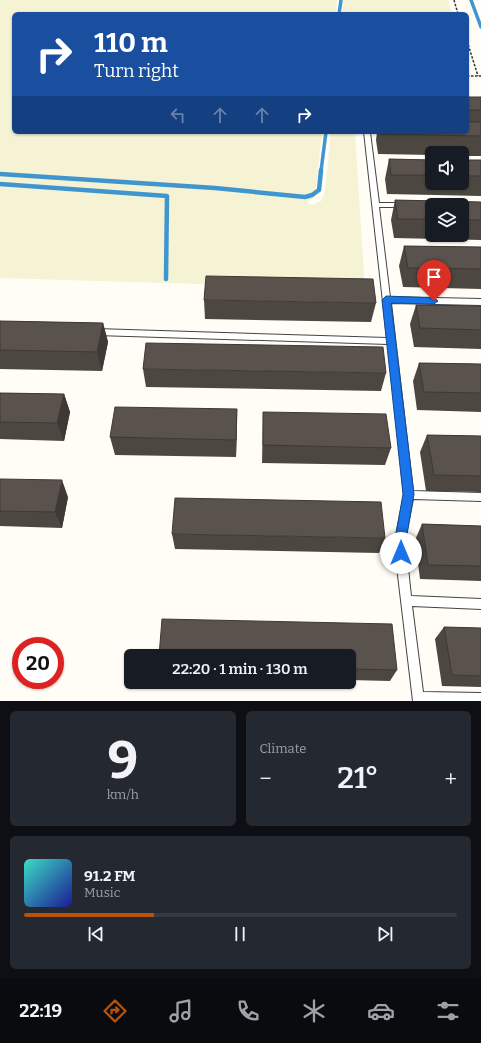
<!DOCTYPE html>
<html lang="en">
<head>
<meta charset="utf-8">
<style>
  :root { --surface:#171b24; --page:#242831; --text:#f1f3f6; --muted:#9ea1a6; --line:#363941; --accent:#b45309 }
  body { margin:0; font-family:Bitter,serif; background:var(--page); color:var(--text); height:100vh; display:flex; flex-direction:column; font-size:15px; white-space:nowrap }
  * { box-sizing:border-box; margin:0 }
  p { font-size:13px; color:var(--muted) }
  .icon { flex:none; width:22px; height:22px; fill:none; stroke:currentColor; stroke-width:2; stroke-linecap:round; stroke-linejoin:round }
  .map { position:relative; height:701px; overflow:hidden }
  .panel { display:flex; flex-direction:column; gap:10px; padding:10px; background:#0d0f14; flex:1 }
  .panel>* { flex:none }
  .top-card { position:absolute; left:12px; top:12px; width:457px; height:122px; border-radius:6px; box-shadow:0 1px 3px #0004; background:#1a4fa0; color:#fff; overflow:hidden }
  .tools { position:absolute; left:425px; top:146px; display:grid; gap:8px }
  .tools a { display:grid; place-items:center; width:44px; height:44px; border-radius:6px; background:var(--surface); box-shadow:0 1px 3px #0004; font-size:20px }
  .speed { position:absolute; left:12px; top:637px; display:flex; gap:8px; font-size:20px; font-weight:700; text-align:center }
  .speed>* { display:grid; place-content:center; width:52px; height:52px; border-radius:50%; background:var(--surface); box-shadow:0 1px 3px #0004; line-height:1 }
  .speed .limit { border:6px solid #d22; background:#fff; color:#111 }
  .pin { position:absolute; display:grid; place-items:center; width:34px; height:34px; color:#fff; margin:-41px -17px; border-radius:50% 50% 50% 0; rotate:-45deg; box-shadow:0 0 4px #0007 }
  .pin .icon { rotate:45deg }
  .me { position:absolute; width:44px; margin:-22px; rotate:0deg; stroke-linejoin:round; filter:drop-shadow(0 0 3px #0008) }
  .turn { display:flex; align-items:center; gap:14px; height:84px; padding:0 16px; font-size:18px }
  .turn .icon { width:52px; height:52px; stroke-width:2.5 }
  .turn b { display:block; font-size:28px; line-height:34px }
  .lanes { display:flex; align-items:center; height:38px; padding:0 16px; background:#0003; justify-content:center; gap:20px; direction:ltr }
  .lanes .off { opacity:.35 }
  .big { font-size:30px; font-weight:600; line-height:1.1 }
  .panel .widget { flex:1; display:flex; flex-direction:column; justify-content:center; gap:6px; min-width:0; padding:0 14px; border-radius:6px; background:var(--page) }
  .panel .dial { align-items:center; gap:0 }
  .dial b { font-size:52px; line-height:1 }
  .song { display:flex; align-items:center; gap:12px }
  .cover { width:48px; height:48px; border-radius:6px; background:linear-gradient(135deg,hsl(170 70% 55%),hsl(240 70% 35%)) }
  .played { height:4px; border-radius:2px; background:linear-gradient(90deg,var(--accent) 30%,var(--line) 30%) }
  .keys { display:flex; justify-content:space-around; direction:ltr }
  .heat { display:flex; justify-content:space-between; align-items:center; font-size:22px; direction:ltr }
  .panel .tiles { flex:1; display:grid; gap:10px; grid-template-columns:1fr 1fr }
  .widget:last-child { grid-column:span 2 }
  .trip { position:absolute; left:124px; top:649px; width:232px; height:40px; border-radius:6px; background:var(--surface); box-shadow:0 1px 3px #0004; font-weight:600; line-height:40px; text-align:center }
  .menu { display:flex; height:64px; justify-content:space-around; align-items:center; background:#090b0e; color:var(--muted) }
  .menu .icon { width:28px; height:28px }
  .menu .selected { color:var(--accent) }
  .menu b { font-size:18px; color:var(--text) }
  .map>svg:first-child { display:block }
  .farmland { fill:#f6f3d4 }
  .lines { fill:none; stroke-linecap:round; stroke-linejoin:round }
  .stream-far1 { stroke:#3f96cf; stroke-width:3.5 }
  .stream { stroke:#3f96cf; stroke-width:4.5 }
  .service-casing { stroke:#444; stroke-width:2 }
  .path { stroke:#333; stroke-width:1.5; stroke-dasharray:2.5 1.5; stroke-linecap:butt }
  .service { fill:#fff; fill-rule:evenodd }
  .wall { fill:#4d4742; fill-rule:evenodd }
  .shaded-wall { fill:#3f3936 }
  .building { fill:#5a524d; stroke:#3f3936 }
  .route { fill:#1a73e8; stroke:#114b97 }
</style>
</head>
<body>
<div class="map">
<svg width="481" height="701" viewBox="0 0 481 701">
  <rect width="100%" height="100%" fill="#fffdf5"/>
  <g class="farmland">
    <polygon points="0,0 337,0 336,14 14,14 14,132 322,132 315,197 306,203 313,205 321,201 325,192 331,132 355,132 365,289 0,278"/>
    <polygon points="343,0 448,0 452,14 342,14"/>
  </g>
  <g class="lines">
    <g class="stream-far1">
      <polyline points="471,0 481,27"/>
      <polyline points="339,14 341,0"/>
      <polyline points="321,171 326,132"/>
    </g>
    <g class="stream">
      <polyline points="0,174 215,188 305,197 312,195 319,190 321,170"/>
      <polyline points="0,184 167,196 166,279"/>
    </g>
    <defs>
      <polygon id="service" points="364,132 370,132 379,203 404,203 407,205 404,207 379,207 390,297 481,299 481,305 391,303 413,491 481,493 481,501 413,499 405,540 411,596 481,599 481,609 412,606 423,692 481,693 481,701 413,701 397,567 395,540 404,495 388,344 96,335 92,332 96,329 387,338"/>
    </defs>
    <use href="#service" class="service-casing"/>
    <g class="path">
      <polyline points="454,0 458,14"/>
      <polyline points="467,41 478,76"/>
      <polyline points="467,76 481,76"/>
    </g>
    <use href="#service" class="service"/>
  </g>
  <g class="wall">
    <polygon points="467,97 481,97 481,156 462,156 462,153 432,153 432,155 378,154 376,140 377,132 467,132"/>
    <polygon points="389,159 432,160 432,183 462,183 462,160 481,160 481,196 387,194 385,179"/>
    <path d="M395,200L481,202V240L394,238L391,220ZM432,205H462V235H432Z"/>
    <polygon points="404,246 481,247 481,289 403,287 399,266"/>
    <polygon points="204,300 376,303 371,322 205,319"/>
    <polygon points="416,305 481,306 481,349 414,347 410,324"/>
    <polygon points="0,321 103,323 108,342 102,371 0,369"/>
    <polygon points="419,363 481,364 481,412 417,410 413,381"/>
    <polygon points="143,369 386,373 381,391 146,387"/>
    <polygon points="0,393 64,394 70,412 64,441 0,439"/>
    <polygon points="237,409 236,457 115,455 110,437"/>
    <polygon points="263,412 391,448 385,465 262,463"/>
    <polygon points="427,435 481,436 481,492 426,491 420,452"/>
    <polygon points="0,479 68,497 62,528 0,526"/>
    <polygon points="422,524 481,526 481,581 420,579 415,540"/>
    <polygon points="172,534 385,538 379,553 175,549"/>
    <polygon points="444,627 481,628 481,687 442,686 435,639"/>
    <polygon points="349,656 397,670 390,681 349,680"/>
  </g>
  <g class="shaded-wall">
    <polygon points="103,323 108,342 102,371 97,352"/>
    <polygon points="64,394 70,412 64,441 57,423"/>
    <polygon points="237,409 237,427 236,457 236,440"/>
    <polygon points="62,480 68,497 62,528 55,512"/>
  </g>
  <g class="building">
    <rect x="467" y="97" width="14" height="13"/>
    <polygon points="467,122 481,122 481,136 381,134 381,132 467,132"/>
    <polygon points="389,159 432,160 432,175 391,175"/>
    <rect x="462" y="160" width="19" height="16"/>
    <polygon points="395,200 481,202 481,220 462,220 462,205 432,205 432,219 398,219"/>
    <polygon points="404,246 481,247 481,269 408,268"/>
    <polygon points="206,276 373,279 376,303 204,300"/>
    <polygon points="416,305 481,306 481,330 420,328"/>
    <polygon points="0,321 103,323 97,352 0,350"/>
    <polygon points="146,343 383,347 386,373 143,369"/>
    <polygon points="419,363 481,364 481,393 424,392"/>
    <polygon points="0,393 64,394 57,423 0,422"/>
    <polygon points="115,407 237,409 236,440 110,437"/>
    <polygon points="263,412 386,414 391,448 263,445"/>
    <polygon points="427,435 481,436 481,476 434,475"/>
    <polygon points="0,479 62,480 55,512 0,511"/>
    <polygon points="175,498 381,502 385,538 172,534"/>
    <polygon points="422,524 481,526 481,566 428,565"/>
    <polygon points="162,619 392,624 397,670 349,669 349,656 159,656"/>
    <polygon points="444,627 481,628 481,676 452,675"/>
  </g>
  <polygon class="route" points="386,296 434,298 438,301 434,304 391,303 414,494 406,540 407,553 405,557 401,558 397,557 395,540 403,494 382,300"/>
</svg>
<div class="tools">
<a><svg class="icon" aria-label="sound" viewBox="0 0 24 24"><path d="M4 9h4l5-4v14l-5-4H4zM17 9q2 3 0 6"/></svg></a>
<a><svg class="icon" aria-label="layers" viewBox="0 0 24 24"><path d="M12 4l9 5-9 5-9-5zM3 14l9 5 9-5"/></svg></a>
</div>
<div class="speed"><div class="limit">20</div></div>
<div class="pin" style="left:434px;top:301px;background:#d93025"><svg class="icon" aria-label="arrive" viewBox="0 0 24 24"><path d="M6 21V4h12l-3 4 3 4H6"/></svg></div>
<svg class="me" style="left:401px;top:553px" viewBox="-20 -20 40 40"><circle r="19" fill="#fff"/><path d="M0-13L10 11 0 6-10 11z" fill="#1a73e8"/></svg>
<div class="trip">22:20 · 1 min · 130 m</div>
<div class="top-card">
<div class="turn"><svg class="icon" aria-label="right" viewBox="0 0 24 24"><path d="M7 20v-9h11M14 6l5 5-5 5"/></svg><div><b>110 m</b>Turn right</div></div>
<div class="lanes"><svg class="icon off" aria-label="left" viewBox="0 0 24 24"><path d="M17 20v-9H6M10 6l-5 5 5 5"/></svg><svg class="icon off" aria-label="ahead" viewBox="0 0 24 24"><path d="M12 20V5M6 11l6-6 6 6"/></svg><svg class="icon off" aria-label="ahead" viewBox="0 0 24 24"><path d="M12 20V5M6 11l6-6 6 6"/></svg><svg class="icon" aria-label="right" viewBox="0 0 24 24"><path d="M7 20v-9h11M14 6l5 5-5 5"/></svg></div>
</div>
</div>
<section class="panel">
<div class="tiles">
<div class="widget dial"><b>9</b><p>km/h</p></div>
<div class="widget"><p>Climate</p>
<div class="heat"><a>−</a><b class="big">21°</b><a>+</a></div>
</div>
<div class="widget">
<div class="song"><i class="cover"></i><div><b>91.2 FM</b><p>Music</p></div></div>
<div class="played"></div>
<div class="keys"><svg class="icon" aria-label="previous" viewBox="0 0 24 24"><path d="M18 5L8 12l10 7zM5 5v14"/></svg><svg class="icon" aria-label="pause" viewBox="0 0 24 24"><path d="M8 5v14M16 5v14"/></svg><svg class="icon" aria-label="next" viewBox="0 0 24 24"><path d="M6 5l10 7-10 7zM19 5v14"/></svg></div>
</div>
</div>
</section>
<nav class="menu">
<b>22:19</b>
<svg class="icon selected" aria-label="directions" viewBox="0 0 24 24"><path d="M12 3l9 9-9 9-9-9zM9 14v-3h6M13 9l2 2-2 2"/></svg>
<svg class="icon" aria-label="music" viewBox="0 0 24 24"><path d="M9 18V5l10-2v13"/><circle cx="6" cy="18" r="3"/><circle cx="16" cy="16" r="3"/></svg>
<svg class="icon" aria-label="phone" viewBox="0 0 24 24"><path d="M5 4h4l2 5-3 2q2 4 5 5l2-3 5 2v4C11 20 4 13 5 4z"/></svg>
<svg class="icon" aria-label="climate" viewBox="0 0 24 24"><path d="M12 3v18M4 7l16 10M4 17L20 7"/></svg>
<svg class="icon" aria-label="car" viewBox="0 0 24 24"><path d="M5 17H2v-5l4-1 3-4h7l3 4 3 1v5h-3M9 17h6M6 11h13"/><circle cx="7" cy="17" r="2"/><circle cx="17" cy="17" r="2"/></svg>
<svg class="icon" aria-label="filters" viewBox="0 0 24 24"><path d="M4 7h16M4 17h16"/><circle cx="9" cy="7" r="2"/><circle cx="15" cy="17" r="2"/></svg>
</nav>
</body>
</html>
